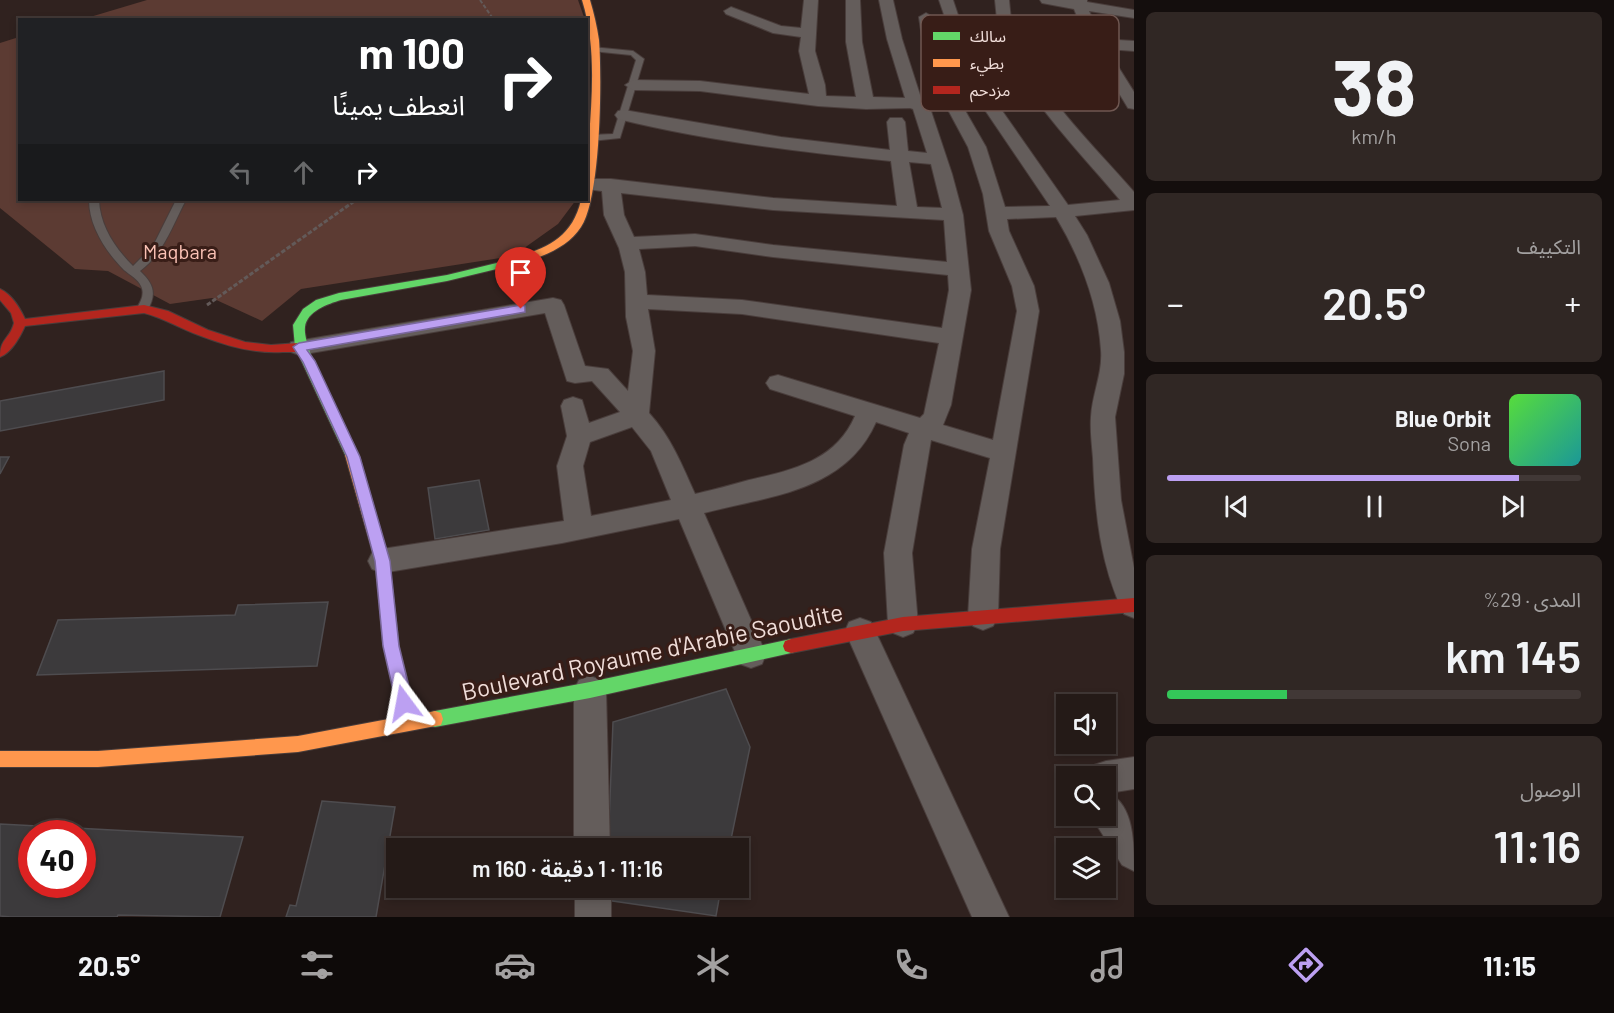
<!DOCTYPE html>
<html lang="ar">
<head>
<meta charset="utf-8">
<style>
  :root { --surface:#241a17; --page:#302724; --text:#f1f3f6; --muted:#a3a1a1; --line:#413836; --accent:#bca0f2 }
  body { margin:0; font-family:Barlow,"Noto Sans Arabic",sans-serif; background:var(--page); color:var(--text); direction:rtl; height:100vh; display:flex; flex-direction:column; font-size:22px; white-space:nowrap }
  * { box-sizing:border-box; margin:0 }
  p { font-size:20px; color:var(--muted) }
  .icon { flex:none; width:33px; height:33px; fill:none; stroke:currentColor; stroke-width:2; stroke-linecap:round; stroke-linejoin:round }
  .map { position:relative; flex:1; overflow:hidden; direction:ltr }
  .details { display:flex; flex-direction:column; gap:12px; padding:12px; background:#140e0d; width:480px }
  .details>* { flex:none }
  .guide { position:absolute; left:18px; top:18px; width:570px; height:183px; border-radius:0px; box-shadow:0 3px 9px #0003,0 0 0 2px var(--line); direction:rtl; background:#202124; color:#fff; overflow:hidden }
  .tools { position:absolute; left:1056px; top:694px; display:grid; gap:12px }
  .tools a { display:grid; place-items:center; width:60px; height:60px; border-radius:0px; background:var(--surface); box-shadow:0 3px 9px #0003,0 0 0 2px var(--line); font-size:30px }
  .speed { position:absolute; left:18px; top:820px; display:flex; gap:12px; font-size:30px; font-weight:700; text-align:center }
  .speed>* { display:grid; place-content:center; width:78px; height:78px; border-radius:50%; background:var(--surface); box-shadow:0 3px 9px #0003,0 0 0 2px var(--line); line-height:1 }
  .speed .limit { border:9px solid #d22; background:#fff; color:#111 }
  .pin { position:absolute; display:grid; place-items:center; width:51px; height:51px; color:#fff; margin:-62px -26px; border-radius:50% 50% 50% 0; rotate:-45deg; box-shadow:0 0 6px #0007 }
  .pin .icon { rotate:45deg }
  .me { position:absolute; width:66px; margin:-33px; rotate:347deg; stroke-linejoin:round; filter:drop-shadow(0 0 4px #0008) }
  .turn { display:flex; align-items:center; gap:21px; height:126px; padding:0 24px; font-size:27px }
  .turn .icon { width:78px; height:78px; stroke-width:2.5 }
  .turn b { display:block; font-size:42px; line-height:51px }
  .lanes { display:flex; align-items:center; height:57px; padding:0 24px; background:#0003; justify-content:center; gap:30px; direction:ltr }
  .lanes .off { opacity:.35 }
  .big { font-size:45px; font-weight:600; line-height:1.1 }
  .details .card { flex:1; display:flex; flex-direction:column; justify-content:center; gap:9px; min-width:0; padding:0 21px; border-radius:9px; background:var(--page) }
  .details .dial { align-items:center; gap:0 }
  .dial b { font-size:78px; line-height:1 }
  .song { display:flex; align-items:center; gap:18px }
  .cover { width:72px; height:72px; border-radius:9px; background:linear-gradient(135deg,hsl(110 70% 55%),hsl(180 70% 35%)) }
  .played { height:6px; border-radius:3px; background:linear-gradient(90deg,var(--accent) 85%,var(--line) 85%) }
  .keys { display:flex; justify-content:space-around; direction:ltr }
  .heat { display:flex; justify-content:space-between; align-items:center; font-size:33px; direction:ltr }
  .charge { height:9px; border-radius:4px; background:linear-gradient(90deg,#34c759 29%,var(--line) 0) }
  .trip { position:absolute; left:386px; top:838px; width:363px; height:60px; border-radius:0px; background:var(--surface); box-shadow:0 3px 9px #0003,0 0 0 2px var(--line); font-weight:600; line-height:60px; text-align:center; direction:rtl }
  .tab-bar { display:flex; height:96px; justify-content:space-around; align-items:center; background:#0e0a09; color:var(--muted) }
  .tab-bar .icon { width:42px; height:42px }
  .tab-bar .current { color:var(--accent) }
  .tab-bar b { font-size:27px; color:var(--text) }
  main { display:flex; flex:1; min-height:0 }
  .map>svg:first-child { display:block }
  .green { fill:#5c3b33 }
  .building { fill:#3c3a3c; stroke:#4e4c4f; stroke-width:1.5; fill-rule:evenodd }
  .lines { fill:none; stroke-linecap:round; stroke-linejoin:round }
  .lane-casing { stroke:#493d3b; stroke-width:2 }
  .street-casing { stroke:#493d3b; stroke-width:2 }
  .fast-casing { stroke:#493d3b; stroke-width:2 }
  .slow-casing { stroke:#493d3b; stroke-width:2 }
  .jam-casing { stroke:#493d3b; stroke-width:2 }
  .path-far1 { stroke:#635a59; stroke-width:2; stroke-dasharray:4 2; stroke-linecap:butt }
  .path { stroke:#635a59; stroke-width:3; stroke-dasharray:4.5 2; stroke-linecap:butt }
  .lane { fill:#645d5b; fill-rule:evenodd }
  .street { fill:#645d5b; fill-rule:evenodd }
  .fast { fill:#63d668; fill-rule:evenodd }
  .slow { fill:#ff974d; fill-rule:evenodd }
  .jam { fill:#b3261e; fill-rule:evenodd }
  .route { fill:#bca0f2; stroke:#7a689d; stroke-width:1.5 }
  .labels { text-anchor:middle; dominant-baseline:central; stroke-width:6; stroke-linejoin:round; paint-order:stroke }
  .park-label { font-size:20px; fill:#fbc2b5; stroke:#381d17 }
  .near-street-label { font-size:24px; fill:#f0ddd9; stroke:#381d17 }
  .key { fill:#381d17; stroke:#6f5751; stroke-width:1.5 }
  .key-label { font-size:16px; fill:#f0ddd9 }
</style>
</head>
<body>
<main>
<section class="details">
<div class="card dial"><b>38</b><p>km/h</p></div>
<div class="card"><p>التكييف</p>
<div class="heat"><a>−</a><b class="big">20.5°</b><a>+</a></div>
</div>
<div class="card">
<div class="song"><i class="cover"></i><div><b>Blue Orbit</b><p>Sona</p></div></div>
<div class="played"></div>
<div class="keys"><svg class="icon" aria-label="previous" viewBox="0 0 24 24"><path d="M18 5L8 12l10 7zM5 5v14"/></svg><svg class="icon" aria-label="pause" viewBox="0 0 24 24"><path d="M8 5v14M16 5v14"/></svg><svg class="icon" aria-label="next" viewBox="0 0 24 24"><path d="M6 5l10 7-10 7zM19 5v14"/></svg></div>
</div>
<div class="card"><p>المدى · 29%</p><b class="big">145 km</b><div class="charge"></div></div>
<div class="card"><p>الوصول</p><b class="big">11:16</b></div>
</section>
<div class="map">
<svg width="1134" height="917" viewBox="0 0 1134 917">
  <rect width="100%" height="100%" fill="#30221f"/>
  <g class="green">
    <polygon points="147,0 578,0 585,20 80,20"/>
    <polygon points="19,37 20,200 576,200 558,224 513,256 301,289 262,321 212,298 170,304 108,271 75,269 0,208 0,43"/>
  </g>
  <g class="building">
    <polygon points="164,371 164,400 0,431 0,401"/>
    <polygon points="0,457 9,457 0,474"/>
    <polygon points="479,480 489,530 435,539 428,488"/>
    <polygon points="328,602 317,666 37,675 58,620 235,615 238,605"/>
    <polygon points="726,689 750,747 729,849 608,849 613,722"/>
    <polygon points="322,801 395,807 376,917 286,917 290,905 296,906"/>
    <path d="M0,824L243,837L220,917L118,915L117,917H11L0,916ZM32,834H82V885H32Z"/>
    <polygon points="607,888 721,888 716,916 606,900"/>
  </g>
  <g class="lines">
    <defs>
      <g id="lane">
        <polygon points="592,47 633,51 644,59 620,138 591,141 586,138 591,135 613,134 636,60 631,55 592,51"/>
        <path d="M89,200H99C100,226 115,248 133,266L153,246L176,200H186C172,226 164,253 140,271C154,284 157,294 147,311L143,312L137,308C141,301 145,294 141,286C138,279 130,275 124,270C106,252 89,226 89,200Z"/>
      </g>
      <g id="street">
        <path d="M804,0H818L815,51L825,85L826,96L856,97L846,42V0H860L862,42L873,97L905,98L887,39L879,0H893L902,39L921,98H935L943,103L941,107L930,108L952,174L963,215L971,290L951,405L943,425L993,440L1017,311L1012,286L989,231L983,194L968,147L939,93L924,50L919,17L926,13L933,17L940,50L955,93L986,147L1005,207L1050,206L968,85L939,0H953L966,39H1002L998,30L995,0H1009L1012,30L1016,38H1086L1074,9L1042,3L1040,0H1087V2L1134,10V18L1089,11L1102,39L1134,41V51L1107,49L1134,92V109L1128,108L1091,47H1021C1047,102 1095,147 1134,192V210L1075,216L1087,235L1109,283L1120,321L1124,352V374L1115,417L1121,500L1134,568V618L1124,614C1100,565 1095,512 1093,458C1092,445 1090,431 1091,417C1092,394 1103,373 1101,350C1098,303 1080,257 1056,217L1007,219L1009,231L1034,286L1039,311L1000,549L998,617L993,626L983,630L973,626L968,617L972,549L990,458L931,440L912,553L918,624L913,633L903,637L893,633L888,624L884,553L904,445L909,433L876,422C845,492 769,496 704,513L766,654L762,664L751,668L740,664L679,519L562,543L382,573L372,569L368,561L372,553L382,549L564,521L557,466L567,436L561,406L564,400L573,397L582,400L589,423L620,412L592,381L575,383L567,381L545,313L299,355L291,352L288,347L291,342L553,298L561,300L564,305L585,366L608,369L628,391L633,351L626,317L625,272L619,248L604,215L602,191L586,189V179H611L773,198L897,206L891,161C800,152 707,141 618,119L615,115L618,111L624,110L781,137L890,150L887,122L890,118H902L905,122L908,151L927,153L913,109L910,108L866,109L818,106L700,91L633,90L625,85L633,80L700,81L809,94L799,51L801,37L773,33L726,14L724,11L731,7L781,26L801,28ZM969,48L1006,49C1032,105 1080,152 1120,200L1068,205L984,85ZM909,162L931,164L942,208L917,207ZM621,193L773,210L944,220L947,262L773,245L695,234L634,237L624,215ZM695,246L773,257L948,275L949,290L942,328L742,300L647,295L645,272L639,249ZM648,309L742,314L939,343L924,414L920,418L778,375L770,377L766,383L770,389L855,416C836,461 792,470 749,480C731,485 713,490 695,494C682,465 671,437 649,413L655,351ZM632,427L651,451L671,500L591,516L583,466L590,442Z"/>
        <polygon points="860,618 871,622 1009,917 972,917 845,631 849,622"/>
        <polygon points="590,676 601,680 606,690 610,849 574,849 574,690 579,680"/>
        <path d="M1134,757V789L1109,793C1134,806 1134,843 1134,871L1122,865L1094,821L1092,816H1106V777H1089L1094,765L1106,761Z"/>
        <rect x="575" y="888" width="36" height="29"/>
      </g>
      <g id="fast">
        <path d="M505,261L510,264L509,266L447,281L341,300C328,304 307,311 305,327C302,350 346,429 359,455L357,459H347L295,347L293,325L303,309L316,300L339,293L447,275Z"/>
        <polygon points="791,639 797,641 799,646 797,651 791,653 590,698 435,727 429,725 427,719 429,713 435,711 590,682"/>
      </g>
      <g id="slow">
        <path d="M582,0H590C594,13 597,27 599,40C602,78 601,198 581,227C566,251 531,261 505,267L501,266V262C540,250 571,243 581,200H586C586,134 602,63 582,0Z"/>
        <polygon points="352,450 359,455 389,561 399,646 416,715 435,711 441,713 443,719 441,725 298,752 98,767 0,767 0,751 98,751 298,736 399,717 383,646 375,561 345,455"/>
      </g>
      <g id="jam">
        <path d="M0,289C11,294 20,308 25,319L144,305L168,311L208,330L245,342L271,345L299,343L305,347C300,353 291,352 283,352C255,354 227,346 201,336C181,329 164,318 144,313L25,326C20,337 11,353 0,357C0,338 10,339 14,323L11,313L0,300Z"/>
        <polygon points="1134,598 1134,612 903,631 791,653 785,651 783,646 785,641 791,639 903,617"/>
      </g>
    </defs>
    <use href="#lane" class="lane-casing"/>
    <use href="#street" class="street-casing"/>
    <use href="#fast" class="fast-casing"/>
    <use href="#slow" class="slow-casing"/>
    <use href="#jam" class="jam-casing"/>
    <polyline class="path-far1" points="480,0 494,20"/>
    <polyline class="path" points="207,305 356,200"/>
    <use href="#lane" class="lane"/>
    <use href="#street" class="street"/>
    <use href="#fast" class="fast"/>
    <use href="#slow" class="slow"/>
    <use href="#jam" class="jam"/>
  </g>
  <polygon class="route" points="521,305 525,306 525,312 307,350 315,361 360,457 390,561 399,646 413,703 410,708 404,711 398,708 396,703 383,646 375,561 347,457 303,362 293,347 299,343"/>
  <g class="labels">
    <g class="park-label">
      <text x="180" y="251">Maqbara</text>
    </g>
    <g class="near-street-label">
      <text transform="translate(652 651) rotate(-12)">Boulevard Royaume d'Arabie Saoudite</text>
    </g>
  </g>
  <rect x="921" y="15" width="198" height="96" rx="9" class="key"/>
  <rect x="933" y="32" width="27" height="8" fill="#63d668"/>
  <rect x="933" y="59" width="27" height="8" fill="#ff974d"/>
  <rect x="933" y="86" width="27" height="8" fill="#b3261e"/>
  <g class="key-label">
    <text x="970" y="42">سالك</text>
    <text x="970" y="69">بطيء</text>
    <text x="970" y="96">مزدحم</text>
  </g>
</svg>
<div class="tools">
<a><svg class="icon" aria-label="sound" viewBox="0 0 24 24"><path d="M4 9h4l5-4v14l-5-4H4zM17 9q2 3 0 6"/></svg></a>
<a><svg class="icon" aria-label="search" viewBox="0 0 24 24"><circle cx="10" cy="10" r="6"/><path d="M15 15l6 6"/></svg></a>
<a><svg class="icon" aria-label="layers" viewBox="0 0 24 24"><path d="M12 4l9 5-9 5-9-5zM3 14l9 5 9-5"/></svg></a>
</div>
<div class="speed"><div class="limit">40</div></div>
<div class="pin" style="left:521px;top:309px;background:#d93025"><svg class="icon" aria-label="arrive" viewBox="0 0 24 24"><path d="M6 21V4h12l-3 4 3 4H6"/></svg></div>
<svg class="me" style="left:404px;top:703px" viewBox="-20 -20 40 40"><path d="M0-17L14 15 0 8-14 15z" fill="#bca0f2" stroke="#fff" stroke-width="4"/></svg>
<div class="trip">11:16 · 1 دقيقة · 160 m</div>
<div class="guide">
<div class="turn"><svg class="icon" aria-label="right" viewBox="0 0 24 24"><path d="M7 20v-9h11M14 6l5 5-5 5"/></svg><div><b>100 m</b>انعطف يمينًا</div></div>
<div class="lanes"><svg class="icon off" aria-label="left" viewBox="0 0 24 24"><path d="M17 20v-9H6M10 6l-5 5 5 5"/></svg><svg class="icon off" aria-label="ahead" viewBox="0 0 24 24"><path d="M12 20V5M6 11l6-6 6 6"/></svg><svg class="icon" aria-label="right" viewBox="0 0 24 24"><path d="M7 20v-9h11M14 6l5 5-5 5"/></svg></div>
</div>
</div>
</main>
<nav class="tab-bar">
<b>11:15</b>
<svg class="icon current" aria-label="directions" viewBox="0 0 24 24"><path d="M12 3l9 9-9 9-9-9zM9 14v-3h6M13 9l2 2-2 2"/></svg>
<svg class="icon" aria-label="music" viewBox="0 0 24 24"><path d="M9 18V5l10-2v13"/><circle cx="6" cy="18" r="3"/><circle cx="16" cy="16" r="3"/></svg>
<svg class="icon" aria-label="phone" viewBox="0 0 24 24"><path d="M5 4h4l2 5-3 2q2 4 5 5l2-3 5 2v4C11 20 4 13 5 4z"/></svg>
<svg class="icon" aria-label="climate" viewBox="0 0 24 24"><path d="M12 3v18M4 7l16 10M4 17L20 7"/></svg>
<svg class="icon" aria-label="car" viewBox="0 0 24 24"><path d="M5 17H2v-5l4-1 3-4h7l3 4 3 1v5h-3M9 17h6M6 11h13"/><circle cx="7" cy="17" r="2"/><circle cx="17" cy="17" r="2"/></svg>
<svg class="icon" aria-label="filters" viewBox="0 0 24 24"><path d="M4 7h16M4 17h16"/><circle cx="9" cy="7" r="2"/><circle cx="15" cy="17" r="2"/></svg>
<b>20.5°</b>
</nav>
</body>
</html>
